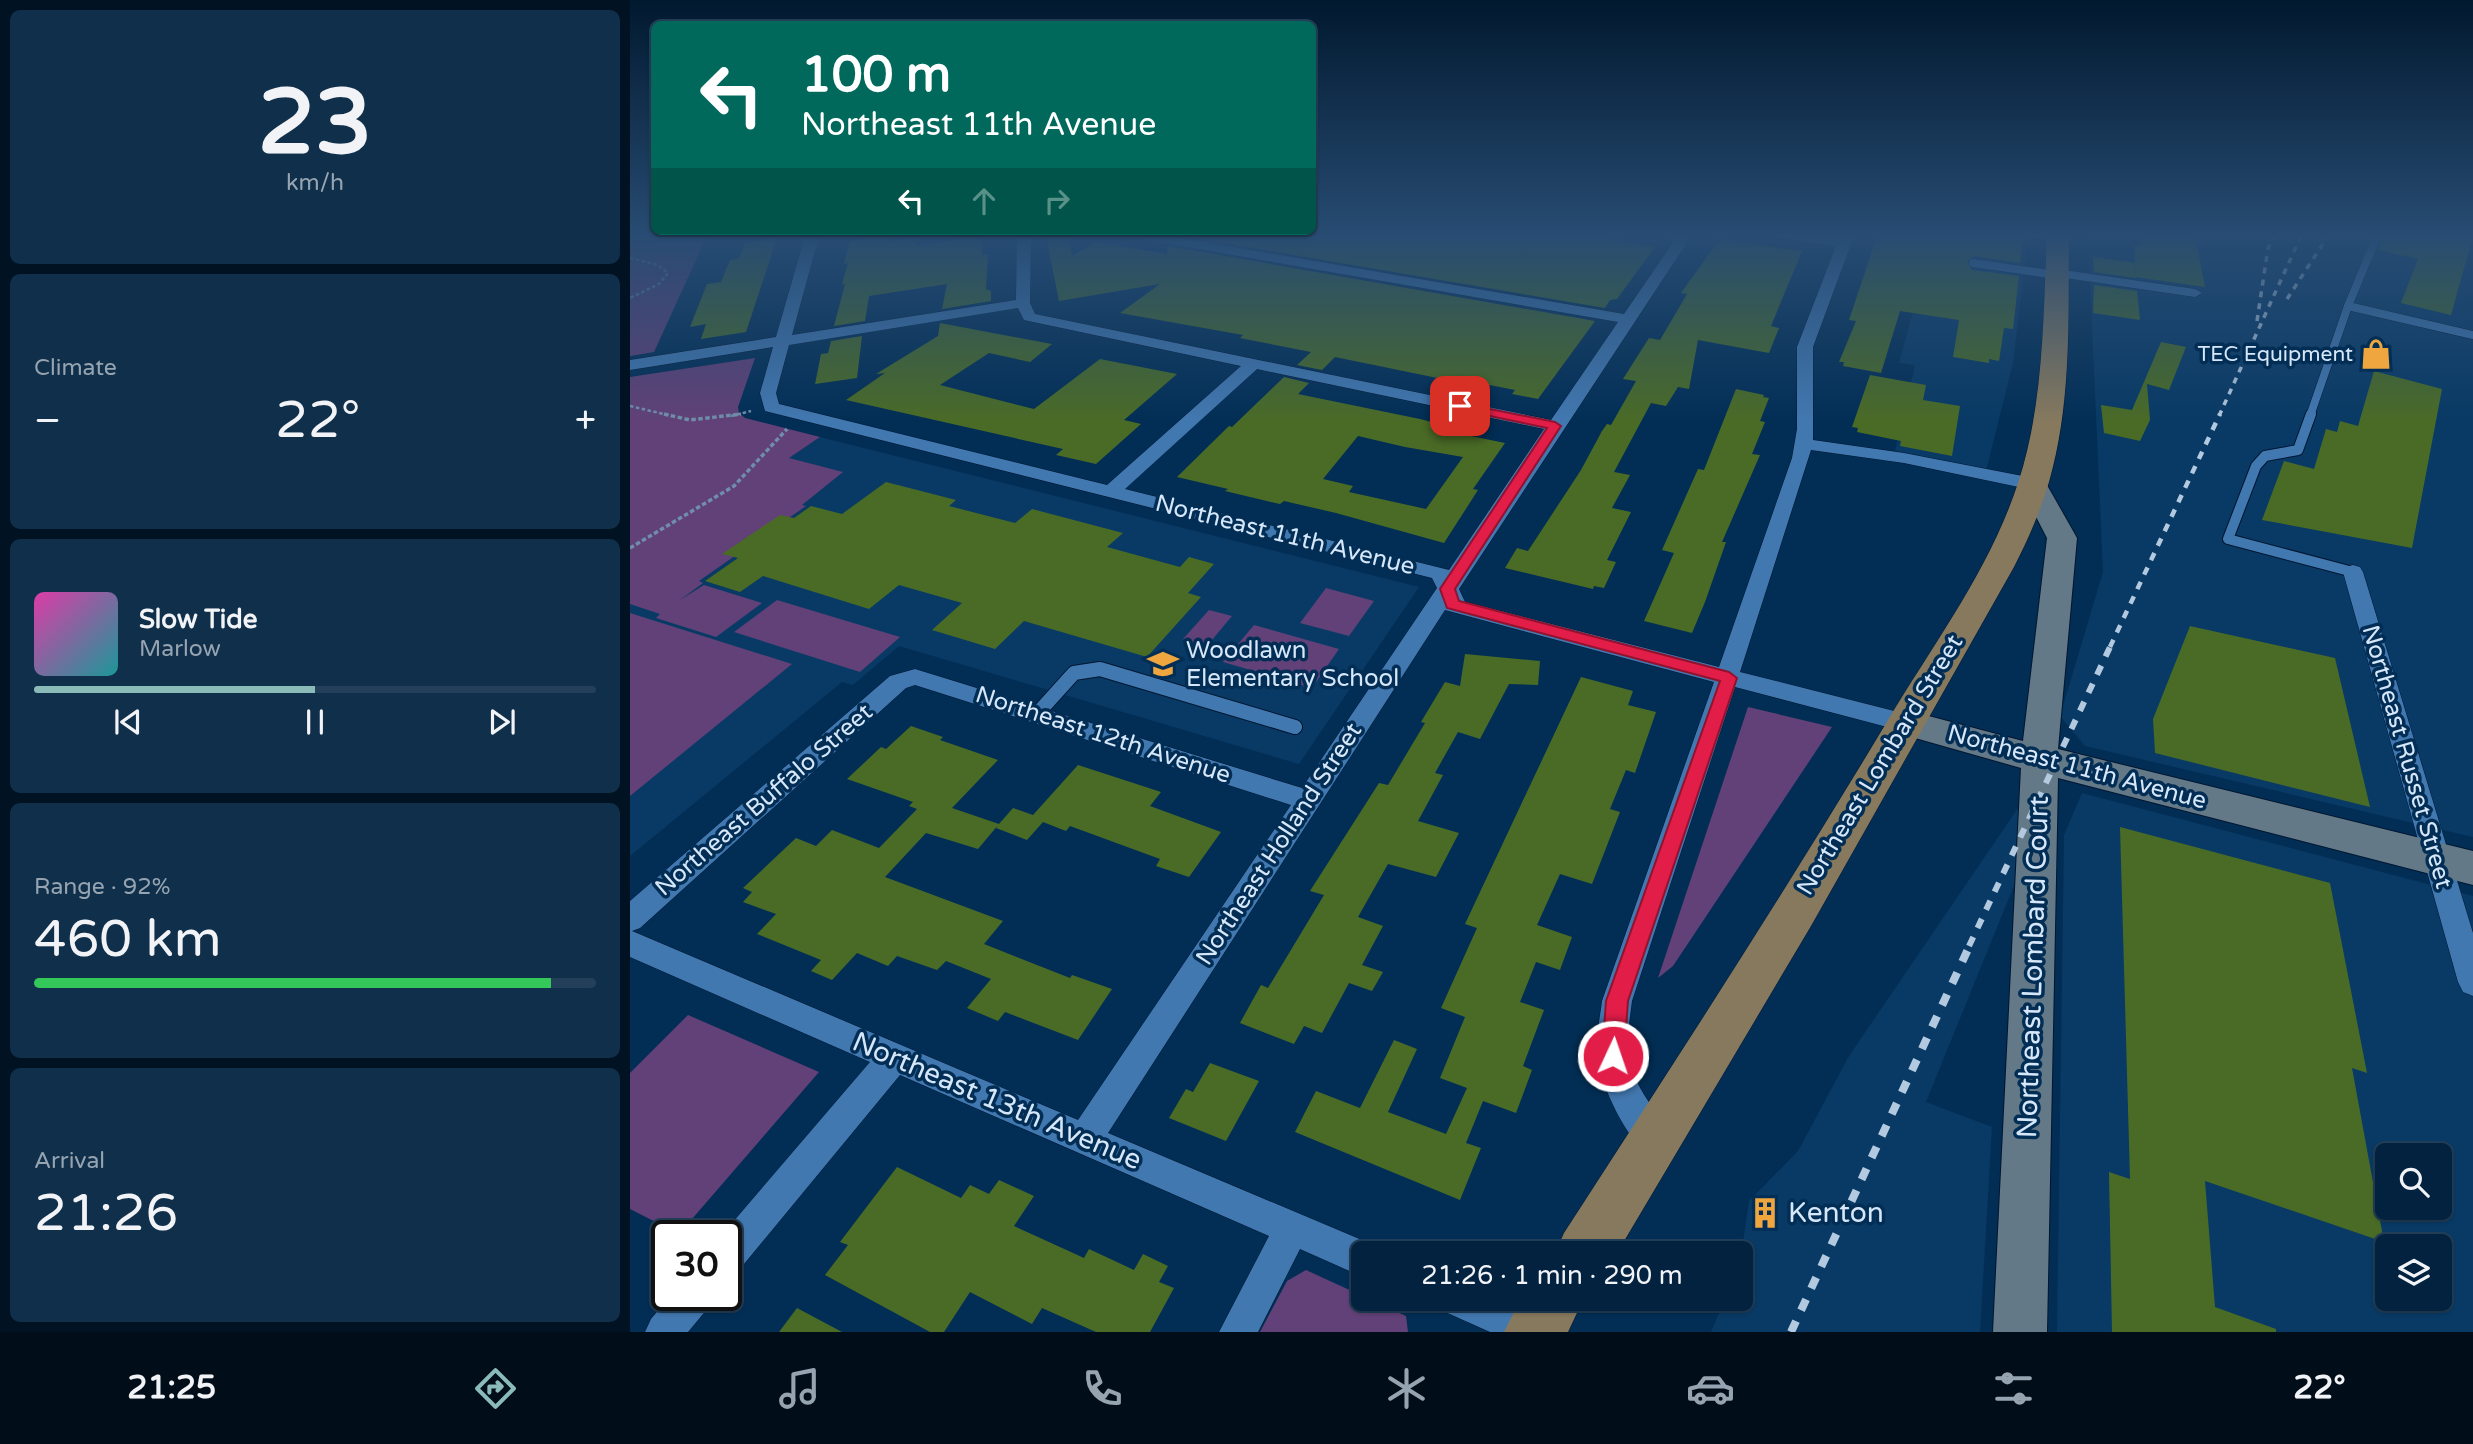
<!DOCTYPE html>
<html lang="en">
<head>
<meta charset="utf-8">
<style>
  :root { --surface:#022240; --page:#102f4b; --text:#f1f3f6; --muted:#96a4b1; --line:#233f59; --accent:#8bbbb9 }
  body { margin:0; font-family:"Varela Round",sans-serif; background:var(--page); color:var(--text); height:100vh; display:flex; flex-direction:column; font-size:26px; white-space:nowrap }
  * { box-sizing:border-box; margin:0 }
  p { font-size:23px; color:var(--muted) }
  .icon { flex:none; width:38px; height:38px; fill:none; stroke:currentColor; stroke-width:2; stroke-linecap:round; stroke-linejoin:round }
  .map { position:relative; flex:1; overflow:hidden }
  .panel { display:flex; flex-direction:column; gap:10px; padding:10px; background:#011323; width:630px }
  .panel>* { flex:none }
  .hud { position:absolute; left:21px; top:21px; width:665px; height:214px; border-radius:10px; box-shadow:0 2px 5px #0004,0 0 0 2px var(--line); background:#00695c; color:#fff; overflow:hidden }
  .tools { position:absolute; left:1745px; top:1143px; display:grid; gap:14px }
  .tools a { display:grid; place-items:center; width:77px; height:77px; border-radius:10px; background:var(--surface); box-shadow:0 2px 5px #0004,0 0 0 2px var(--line); font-size:35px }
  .speed { position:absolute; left:21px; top:1220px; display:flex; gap:14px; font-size:35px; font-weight:700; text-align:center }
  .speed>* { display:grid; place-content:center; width:91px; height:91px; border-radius:50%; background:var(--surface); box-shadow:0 2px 5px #0004,0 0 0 2px var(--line); line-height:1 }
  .speed .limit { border:4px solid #111; border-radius:10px; background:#fff; color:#111 }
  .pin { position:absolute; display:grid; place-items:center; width:60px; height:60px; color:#fff; margin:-30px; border-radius:14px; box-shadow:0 4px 10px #0006 }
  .me { position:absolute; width:77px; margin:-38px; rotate:3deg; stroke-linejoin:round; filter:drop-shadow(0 0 5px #0008) }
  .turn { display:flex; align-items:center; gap:24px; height:147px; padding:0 35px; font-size:32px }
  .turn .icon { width:91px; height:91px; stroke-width:2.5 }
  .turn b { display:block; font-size:49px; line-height:60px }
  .lanes { display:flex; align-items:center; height:66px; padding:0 35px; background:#0003; justify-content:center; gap:35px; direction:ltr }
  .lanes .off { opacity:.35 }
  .big { font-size:52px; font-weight:600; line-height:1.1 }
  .panel .card { flex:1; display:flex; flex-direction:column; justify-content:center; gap:10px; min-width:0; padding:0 24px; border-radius:10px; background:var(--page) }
  .panel .dial { align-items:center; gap:0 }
  .dial b { font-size:91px; line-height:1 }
  .song { display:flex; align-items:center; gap:21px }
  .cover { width:84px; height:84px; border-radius:10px; background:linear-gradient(135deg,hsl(320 70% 55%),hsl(180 70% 35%)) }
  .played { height:7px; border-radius:4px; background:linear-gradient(90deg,var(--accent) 50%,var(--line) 50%) }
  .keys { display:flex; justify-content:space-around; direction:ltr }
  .heat { display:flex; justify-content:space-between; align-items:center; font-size:38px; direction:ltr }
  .charge { height:10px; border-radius:5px; background:linear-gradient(90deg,#34c759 92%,var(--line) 0) }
  .trip { position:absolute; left:721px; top:1241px; width:402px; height:70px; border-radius:10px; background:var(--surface); box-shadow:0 2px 5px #0004,0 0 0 2px var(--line); font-weight:600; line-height:70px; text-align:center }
  .tabs { display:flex; height:112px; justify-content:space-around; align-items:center; background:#010e1a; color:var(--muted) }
  .tabs .icon { width:49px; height:49px }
  .tabs .selected { color:var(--accent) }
  .tabs b { font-size:32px; color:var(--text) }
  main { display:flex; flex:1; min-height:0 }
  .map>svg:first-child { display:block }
  .built { fill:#083a65; fill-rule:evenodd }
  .green { fill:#614177 }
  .building { fill:#4a6b26; fill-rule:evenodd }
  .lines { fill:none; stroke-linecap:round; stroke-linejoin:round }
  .lane-far2-casing { stroke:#001630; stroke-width:9 }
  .lane-far1-casing { stroke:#001630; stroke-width:12 }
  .lane-casing { stroke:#001630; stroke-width:16 }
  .street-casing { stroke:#001630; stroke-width:1 }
  .secondary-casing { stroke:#001630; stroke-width:2 }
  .primary-casing { stroke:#001630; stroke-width:1 }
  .path-far1 { stroke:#708eab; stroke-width:2.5; stroke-dasharray:3.5 2.5; stroke-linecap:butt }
  .path { stroke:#708eab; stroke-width:3.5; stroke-dasharray:4.5 2.5; stroke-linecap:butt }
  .lane-far2 { stroke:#4278b0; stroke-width:8 }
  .lane-far1 { stroke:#4278b0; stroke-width:10 }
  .lane { stroke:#4278b0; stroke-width:14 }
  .street { fill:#4278b0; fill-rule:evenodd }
  .secondary { fill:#647987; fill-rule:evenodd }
  .primary { fill:#86795e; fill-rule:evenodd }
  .rail-far3 { stroke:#b3c9df; stroke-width:3.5; stroke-dasharray:6 6; stroke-linecap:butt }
  .rail-far2 { stroke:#b3c9df; stroke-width:4.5; stroke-dasharray:8 8; stroke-linecap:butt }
  .rail-far1 { stroke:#b3c9df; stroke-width:6; stroke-dasharray:10 10; stroke-linecap:butt }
  .rail { stroke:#b3c9df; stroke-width:8; stroke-dasharray:12 12; stroke-linecap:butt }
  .route { fill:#e11d48; stroke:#92132f; stroke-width:2 }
  .labels { text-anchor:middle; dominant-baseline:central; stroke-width:7; stroke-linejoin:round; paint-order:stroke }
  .far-poi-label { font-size:21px; fill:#d6e7fa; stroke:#022e55; text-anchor:end }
  .street-label { font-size:24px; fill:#d6e7fa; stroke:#022e55 }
  .poi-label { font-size:24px; fill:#d6e7fa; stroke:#022e55; text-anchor:start }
  .near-street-label { font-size:28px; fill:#d6e7fa; stroke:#022e55 }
  .near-poi-label { font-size:28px; fill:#d6e7fa; stroke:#022e55; text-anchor:start }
</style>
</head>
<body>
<main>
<section class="panel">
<div class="card dial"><b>23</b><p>km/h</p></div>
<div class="card"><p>Climate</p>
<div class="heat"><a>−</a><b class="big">22°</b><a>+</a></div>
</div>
<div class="card">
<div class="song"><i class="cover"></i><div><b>Slow Tide</b><p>Marlow</p></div></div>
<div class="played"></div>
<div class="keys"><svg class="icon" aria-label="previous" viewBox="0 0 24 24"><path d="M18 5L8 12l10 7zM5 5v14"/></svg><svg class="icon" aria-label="pause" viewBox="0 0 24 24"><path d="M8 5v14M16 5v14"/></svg><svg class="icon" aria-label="next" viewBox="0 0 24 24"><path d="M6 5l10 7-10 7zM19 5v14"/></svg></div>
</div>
<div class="card"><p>Range · 92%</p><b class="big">460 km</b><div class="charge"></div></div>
<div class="card"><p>Arrival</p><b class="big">21:26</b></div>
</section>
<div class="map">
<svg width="1843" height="1332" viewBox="0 0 1843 1332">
  <rect width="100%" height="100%" fill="#022e55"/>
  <g class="built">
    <polygon points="1317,236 1398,236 1383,363 1356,471 1265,451 1285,365 1269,363 1298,257 1310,259"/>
    <polygon points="1458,236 1843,236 1843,837 1455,746 1430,716 1473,572"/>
    <polygon points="190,437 789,587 669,764 269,646 223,685 212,682 0,856 0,554 126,479"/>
    <path d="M1452,793L1843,896V1332H1427L1434,835ZM1757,1155H1810V1208H1757ZM1757,1246H1810V1298H1757Z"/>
    <polygon points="1388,808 1392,866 1296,1102 1362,1127 1350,1332 1081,1332 1095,1299 1111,1298 1111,1256 1119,1201 1168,1151 1219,1056"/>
  </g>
  <g class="green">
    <polygon points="0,236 77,236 24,352 0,356"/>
    <polygon points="125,358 108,407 109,413 115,418 190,437 159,458 213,472 172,505 176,506 69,581 73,583 50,600 74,585 132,603 86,637 26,618 30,614 0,604 0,377"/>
    <polygon points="696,588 744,601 719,636 670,623"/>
    <polygon points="147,600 270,637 230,672 104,632"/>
    <polygon points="579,610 602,616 577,646 553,639"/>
    <polygon points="0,613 162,664 0,796"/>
    <polygon points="624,625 709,649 682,688 593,662"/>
    <polygon points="1118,707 1202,727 1043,966 1028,978"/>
    <polygon points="58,1015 189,1072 49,1234 0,1209 0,1073"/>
    <polygon points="676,1270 776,1316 778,1332 630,1332 657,1281"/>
  </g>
  <g class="building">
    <polygon points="256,236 261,236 261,241 287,237 286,246 349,236 349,241 352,240 352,255 358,254 356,289 361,291 361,301 312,309 317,284 239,296 235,321 204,326 215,284 212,284 218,263 214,264 220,241"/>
    <polygon points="416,236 438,236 442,256 466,242 537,254 538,246 965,321 908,399 882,394 885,390 824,378 822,381 705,357 692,370 667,365 681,352 610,338 613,335 490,313 530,284 429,301"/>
    <polygon points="553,236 966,236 1025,247 987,299 980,300 975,308"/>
    <polygon points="1247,236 1393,236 1390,263 1344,256 1337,261 1342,270 1389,276 1383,329 1374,328 1369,361 1359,359 1359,363 1323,357 1329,320 1270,311 1251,373 1213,366 1214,362 1209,362 1226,321 1219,320"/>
    <polygon points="1511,236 1565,236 1575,287 1506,277 1504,246 1511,246"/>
    <polygon points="1754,236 1843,236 1821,315 1771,303 1788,259 1748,250"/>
    <polygon points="147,238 116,332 71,339 76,324 60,327 77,284 91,282 100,260 109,258 115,243"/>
    <polygon points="1090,239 1172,251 1141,326 1149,328 1139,353 1068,340 1059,389 1048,387 1036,406 1021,403 984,472 1000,475 982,508 1001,512 977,560 986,562 974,588 964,586 963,589 875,568 887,548 898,551 951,470 972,431 977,424 981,425 1006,381 993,379 1019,338 1030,340 1057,294 1051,293"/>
    <polygon points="1463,257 1505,263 1506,278 1464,272"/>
    <polygon points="1464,285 1507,291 1510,320 1463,313"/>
    <polygon points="310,323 422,344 400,362 359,353 310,385 404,409 470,359 547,374 494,420 511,424 466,464 426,455 433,449 216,400 255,373 246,374 308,336"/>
    <polygon points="232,336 227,378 185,384 191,354 198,353 201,341"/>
    <polygon points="1531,342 1556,347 1539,390 1517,384 1520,420 1510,441 1474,433 1471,405 1502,410"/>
    <polygon points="1744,371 1812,389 1782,548 1632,520 1654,461 1684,469 1696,429 1707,432 1710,421 1728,426"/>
    <polygon points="1240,375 1296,385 1293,400 1330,406 1322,456 1270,446 1271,441 1227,432 1228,428 1222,427"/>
    <path d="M654,377L679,383L668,394L790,419L829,429L826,433L875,443L843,489L848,490L814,543L706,513L654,501L650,504L620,497L595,491L598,489L547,477L599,426L602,427ZM728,436L775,447L833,457L796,509L719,492L723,486L693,479Z"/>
    <polygon points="1106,389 1134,395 1133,397 1139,398 1130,421 1135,422 1122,454 1130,455 1092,542 1096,542 1075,602 1062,633 1014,621 1044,553 1032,550 1068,469 1074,470"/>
    <polygon points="256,482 326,500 319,506 385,523 402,509 493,533 477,547 550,567 559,557 584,564 558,593 571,597 517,657 394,621 365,649 302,630 332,603 269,585 239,609 133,576 110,592 75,581 108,558 92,554 150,515 164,518 181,506 212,514"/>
    <polygon points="1560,626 1705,658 1740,807 1525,753 1523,719"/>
    <polygon points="835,654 910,661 908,685 879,684 850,739 828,732 805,773 813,775 788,821 829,833 806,877 758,864 728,917 753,926 732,965 753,972 742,991 719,983 692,1033 674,1026 664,1044 610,1023 631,985 638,988 694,895 680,891 749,783 758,785 795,723 791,722 815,682 830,686"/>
    <polygon points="951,677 1003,691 998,705 1026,712 1005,773 996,770 980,809 990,812 962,884 930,874 907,925 942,937 930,970 906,962 890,1002 914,1010 893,1066 902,1070 886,1113 853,1101 836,1143 851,1148 830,1200 665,1132 686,1091 730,1108 764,1040 787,1049 758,1112 816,1134 837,1088 810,1078 835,1017 811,1008 847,928 835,924"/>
    <polygon points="281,726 313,737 310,740 368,760 322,808 369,824 383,808 403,815 448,765 531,792 520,806 591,832 559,877 526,866 530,859 440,826 436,831 413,822 397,840 366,828 369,824 348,849 296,833 255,877 373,921 354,944 440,978 442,975 482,989 448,1040 375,1012 368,1021 337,1008 361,979 316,961 307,970 267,956 258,966 227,953 202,980 181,971 191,960 127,934 146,914 113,902 122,892 113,888 166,838 186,846 202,830 249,848 287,809 279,806 283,802 217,779 251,747 256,749"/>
    <polygon points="1490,827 1700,883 1737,1073 1722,1068 1754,1242 1575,1181 1585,1307 1646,1329 1646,1332 1482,1332 1479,1172 1500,1179"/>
    <polygon points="580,1063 629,1081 596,1141 539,1118 556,1089 563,1092"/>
    <polygon points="267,1167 331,1198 340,1185 359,1194 369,1180 404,1196 384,1226 454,1258 459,1249 504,1270 513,1254 538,1266 529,1282 544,1288 520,1332 466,1332 412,1308 402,1324 340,1292 314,1332 300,1332 195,1275 218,1245 210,1242"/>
    <polygon points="167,1308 212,1332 149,1332"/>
  </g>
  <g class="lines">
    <defs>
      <g id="lane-far2">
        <polyline points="1747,236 1718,306 1843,335"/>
        <polyline points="1343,263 1427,275"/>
        <polyline points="1680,416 1718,306"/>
      </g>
      <polyline id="lane-far1" points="1681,414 1668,450 1635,456 1626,466 1598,539 1723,572"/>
      <polyline id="lane" points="407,714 444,673 470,669 665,727"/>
      <g id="street">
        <path d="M175,236H189L162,335L386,300L387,236H401L400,303L405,314L921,420L988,322L517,240L510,236H539L994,314L1042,244L1041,236H1055L1056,244L829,589L835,602L1089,667L1162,458L1167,429V347L1206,246L1164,240L1157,236L1209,238L1210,236H1224L1183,347V440L1274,453L1403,478L1412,484L1403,490L1274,463L1181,450L1110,672L1276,714L1284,717L1288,723L1284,729L1276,732L1105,687L1002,1001C999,1026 993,1054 1005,1078C1015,1100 1032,1118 1042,1141L1037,1153L1025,1158C999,1147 970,1084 967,1056C965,1038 970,1019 972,1001L1084,682L815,610L478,1133L746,1246L748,1253H733V1277L670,1249L628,1332H589L639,1236L270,1075L109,1270L96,1275V1236H91L240,1062L0,957V901L260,676L285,669L672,788L807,588L802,578L135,411L130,393L143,347L0,370V360L146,337ZM388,308L394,320L611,366L477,485L149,404L146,393L159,345ZM627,369L914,429L819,570L495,489ZM285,685L661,805L448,1120L2,931L10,928L276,688Z"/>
        <polygon points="1427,269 1565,289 1572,293 1565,297 1422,276 1420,273"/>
        <polygon points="1723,565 1730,567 1733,572 1843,933 1843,996 1833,992 1828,982 1713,572 1716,567"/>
        <polygon points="41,1295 83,1295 78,1308 58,1332 15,1332 21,1319"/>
        <polygon points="808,1298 870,1298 916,1319 922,1332 860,1332 813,1311"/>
      </g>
      <polygon id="secondary" points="1403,476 1413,478 1447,538 1428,749 1843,851 1843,885 1428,778 1417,1332 1363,1332 1391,768 1264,732 1258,723 1264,714 1276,710 1393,741 1417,538 1389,484 1393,478"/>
      <g id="primary">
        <path d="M1417,236H1439C1438,318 1442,403 1419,482C1410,512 1398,540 1384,567L1181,926L987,1253H925L934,1233C1044,1063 1154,894 1258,720C1304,643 1360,569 1388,483C1414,404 1413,318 1417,236Z"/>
        <polygon points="891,1298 954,1298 938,1332 874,1332"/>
      </g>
    </defs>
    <use href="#lane-far2" class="lane-far2-casing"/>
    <use href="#lane-far1" class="lane-far1-casing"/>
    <use href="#lane" class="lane-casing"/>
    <use href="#street" class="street-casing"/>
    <use href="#secondary" class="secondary-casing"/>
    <use href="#primary" class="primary-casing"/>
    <g class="path-far1">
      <polyline points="0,258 28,265 38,273 29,284 0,298"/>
      <polyline points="0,406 42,416"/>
      <polyline points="101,416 121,411"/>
    </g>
    <g class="path">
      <polyline points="34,414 60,420 111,414"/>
      <polyline points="0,548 104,486 157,429"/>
    </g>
    <use href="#lane-far2" class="lane-far2"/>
    <use href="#lane-far1" class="lane-far1"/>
    <use href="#lane" class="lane"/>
    <use href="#street" class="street"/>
    <use href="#secondary" class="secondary"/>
    <use href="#primary" class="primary"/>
    <g class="rail-far3">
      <polyline points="1657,299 1698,236"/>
      <polyline points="1627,321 1638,248 1644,236"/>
      <polyline points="1589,416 1671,236"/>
    </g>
    <polyline class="rail-far2" points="1480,647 1590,414"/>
    <polyline class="rail-far1" points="1339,946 1481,645"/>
    <polyline class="rail" points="1161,1332 1340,945"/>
  </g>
  <linearGradient id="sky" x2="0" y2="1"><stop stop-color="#01192f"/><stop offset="0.56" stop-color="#284c73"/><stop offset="1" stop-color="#284c73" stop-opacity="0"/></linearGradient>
  <rect width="1843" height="422" fill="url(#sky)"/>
  <polygon class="route" points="830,403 925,422 931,426 825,589 829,601 1099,672 1107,678 998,1001 994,1056 990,1064 983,1067 975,1064 972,1056 976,1001 1090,681 817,608 810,589 917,428 826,409 826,404"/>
  <defs>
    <symbol id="shop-bare" viewBox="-9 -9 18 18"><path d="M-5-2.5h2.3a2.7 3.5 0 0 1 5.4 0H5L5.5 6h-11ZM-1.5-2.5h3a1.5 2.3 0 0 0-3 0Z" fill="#f0a63f" stroke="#022e55" stroke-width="2.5" paint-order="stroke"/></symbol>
    <symbol id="school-bare" viewBox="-9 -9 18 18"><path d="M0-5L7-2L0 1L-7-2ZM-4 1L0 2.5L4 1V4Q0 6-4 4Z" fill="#f0a63f" stroke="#022e55" stroke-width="2.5" paint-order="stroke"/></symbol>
    <symbol id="building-bare" viewBox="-9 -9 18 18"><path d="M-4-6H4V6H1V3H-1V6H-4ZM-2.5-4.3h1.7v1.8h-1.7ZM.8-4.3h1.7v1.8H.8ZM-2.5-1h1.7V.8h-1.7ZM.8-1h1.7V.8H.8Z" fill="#f0a63f" stroke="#022e55" stroke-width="2.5" paint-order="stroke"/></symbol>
  </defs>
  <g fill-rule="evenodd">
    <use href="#shop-bare" x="1724" y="332" width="44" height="44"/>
    <use href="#school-bare" x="511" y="642" width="44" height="44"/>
    <use href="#building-bare" x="1113" y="1191" width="44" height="44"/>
  </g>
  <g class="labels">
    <g class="far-poi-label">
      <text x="1723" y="354">TEC Equipment</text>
    </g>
    <g class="street-label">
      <text transform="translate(655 535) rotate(14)">Northeast 11th Avenue</text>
      <text transform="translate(473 735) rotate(18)">Northeast 12th Avenue</text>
      <text transform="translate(1777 757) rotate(74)">Northeast Russet Street</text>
      <text transform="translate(1250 765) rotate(-59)">Northeast Lombard Street</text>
      <text transform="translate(1447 767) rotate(15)">Northeast 11th Avenue</text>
      <text transform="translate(134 800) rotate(-41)">Northeast Buffalo Street</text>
      <text transform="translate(649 844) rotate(-57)">Northeast Holland Street</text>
    </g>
    <g class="poi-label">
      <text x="556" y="650">Woodlawn<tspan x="556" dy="28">Elementary School</tspan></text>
    </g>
    <g class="near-street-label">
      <text transform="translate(1403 967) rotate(-88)">Northeast Lombard Court</text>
      <text transform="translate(367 1101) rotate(23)">Northeast 13th Avenue</text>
    </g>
    <g class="near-poi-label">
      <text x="1158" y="1213">Kenton</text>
    </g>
  </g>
</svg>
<div class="tools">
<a><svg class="icon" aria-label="search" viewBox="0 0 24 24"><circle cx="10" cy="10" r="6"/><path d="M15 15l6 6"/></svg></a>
<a><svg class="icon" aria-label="layers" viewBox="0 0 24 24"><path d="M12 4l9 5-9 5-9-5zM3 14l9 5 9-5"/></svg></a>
</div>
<div class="speed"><div class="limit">30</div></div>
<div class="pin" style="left:830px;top:406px;background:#d93025"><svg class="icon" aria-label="arrive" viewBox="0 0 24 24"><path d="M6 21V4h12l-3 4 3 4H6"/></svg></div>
<svg class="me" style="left:983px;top:1056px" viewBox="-20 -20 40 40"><circle r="17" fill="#e11d48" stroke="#fff" stroke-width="3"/><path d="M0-11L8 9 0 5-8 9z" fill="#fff"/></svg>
<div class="trip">21:26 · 1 min · 290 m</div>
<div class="hud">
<div class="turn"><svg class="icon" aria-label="left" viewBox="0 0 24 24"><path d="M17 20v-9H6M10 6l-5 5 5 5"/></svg><div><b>100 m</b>Northeast 11th Avenue</div></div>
<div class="lanes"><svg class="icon" aria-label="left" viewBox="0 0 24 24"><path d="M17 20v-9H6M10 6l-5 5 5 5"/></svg><svg class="icon off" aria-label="ahead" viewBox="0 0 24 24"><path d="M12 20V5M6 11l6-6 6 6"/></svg><svg class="icon off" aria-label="right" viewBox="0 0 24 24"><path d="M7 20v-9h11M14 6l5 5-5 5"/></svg></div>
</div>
</div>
</main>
<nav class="tabs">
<b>21:25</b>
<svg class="icon selected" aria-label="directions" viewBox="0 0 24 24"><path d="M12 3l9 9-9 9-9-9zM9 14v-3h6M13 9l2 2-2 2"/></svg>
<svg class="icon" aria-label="music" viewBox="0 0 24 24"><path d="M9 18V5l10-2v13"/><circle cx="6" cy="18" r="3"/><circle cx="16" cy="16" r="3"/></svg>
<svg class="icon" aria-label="phone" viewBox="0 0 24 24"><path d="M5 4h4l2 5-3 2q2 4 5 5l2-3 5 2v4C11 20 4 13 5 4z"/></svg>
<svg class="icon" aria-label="climate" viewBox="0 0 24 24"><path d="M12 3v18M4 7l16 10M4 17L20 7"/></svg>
<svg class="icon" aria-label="car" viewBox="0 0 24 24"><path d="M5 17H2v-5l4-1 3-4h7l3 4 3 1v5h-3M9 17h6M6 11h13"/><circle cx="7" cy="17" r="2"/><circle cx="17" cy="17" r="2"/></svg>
<svg class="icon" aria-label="filters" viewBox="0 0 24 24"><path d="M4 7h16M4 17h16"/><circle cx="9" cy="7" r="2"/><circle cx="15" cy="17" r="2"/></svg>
<b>22°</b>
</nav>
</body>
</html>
